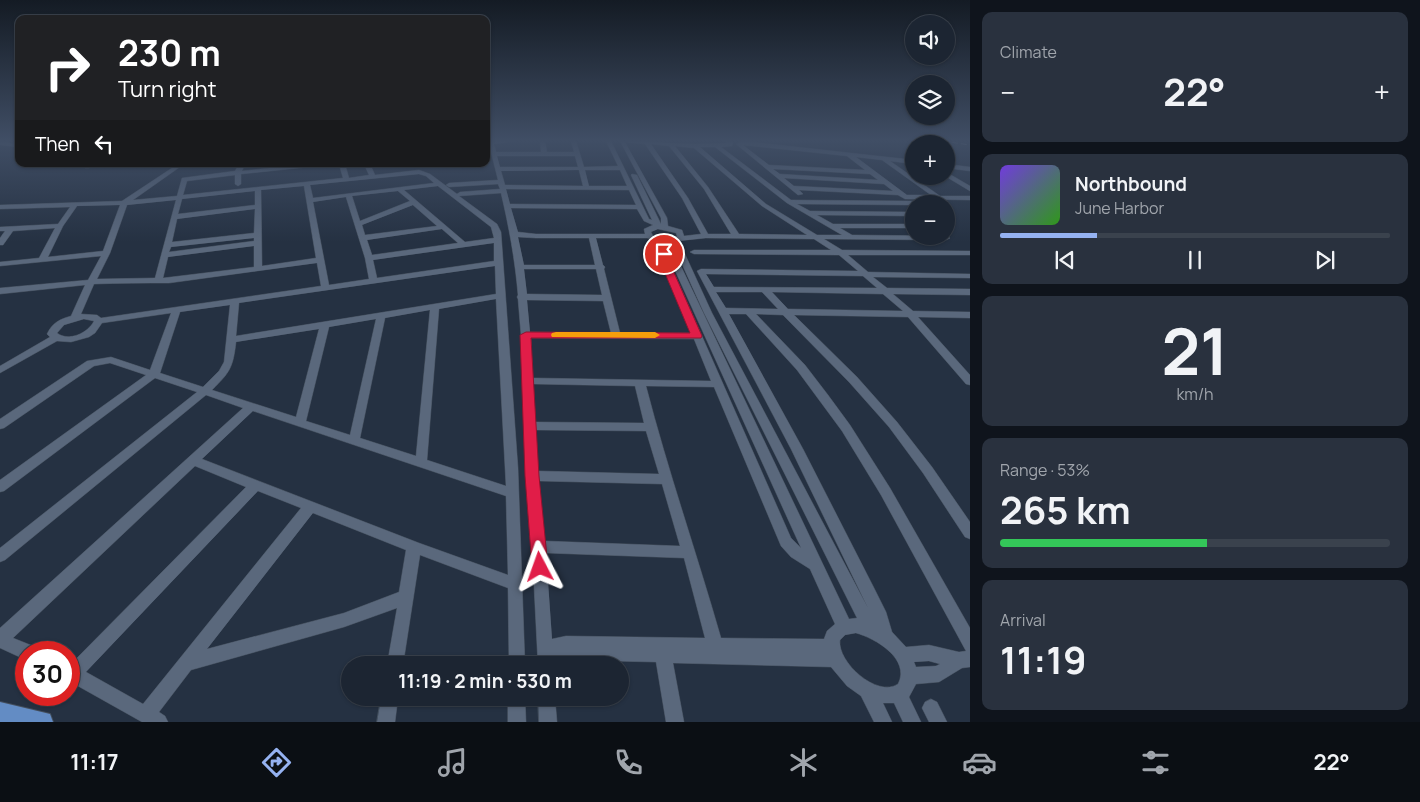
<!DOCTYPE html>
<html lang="en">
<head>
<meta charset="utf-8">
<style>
  :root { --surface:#1c2532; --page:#29313e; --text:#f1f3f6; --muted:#a0a5ac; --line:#3a424d; --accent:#95b2f1 }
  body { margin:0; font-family:Manrope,sans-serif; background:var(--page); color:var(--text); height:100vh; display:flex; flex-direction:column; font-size:19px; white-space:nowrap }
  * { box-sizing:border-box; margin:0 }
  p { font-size:16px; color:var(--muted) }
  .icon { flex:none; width:28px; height:28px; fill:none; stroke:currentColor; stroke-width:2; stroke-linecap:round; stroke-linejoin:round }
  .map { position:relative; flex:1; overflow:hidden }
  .sheet { display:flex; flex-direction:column; gap:12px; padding:12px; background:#0f141c; width:450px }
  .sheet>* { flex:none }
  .top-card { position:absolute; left:15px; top:15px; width:475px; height:152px; border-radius:10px; box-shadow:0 1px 4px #0004,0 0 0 1px var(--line); background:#202124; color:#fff; overflow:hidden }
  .buttons { position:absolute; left:905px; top:15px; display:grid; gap:10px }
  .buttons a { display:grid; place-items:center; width:50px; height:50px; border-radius:50%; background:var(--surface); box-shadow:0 1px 4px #0004,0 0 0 1px var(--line); font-size:25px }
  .speed { position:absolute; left:15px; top:641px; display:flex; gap:10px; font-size:25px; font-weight:700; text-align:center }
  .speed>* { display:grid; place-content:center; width:65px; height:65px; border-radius:50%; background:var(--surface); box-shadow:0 1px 4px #0004,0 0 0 1px var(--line); line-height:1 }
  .speed .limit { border:8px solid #d22; background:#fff; color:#111 }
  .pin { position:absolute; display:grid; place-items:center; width:42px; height:42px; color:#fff; margin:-21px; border:2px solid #fff; border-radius:50%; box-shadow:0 1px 5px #0007 }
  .me { position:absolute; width:55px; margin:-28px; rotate:356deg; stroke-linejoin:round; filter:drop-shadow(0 0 4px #0008) }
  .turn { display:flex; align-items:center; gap:18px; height:105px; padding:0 20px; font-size:22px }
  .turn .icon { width:65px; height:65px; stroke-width:2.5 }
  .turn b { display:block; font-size:35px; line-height:42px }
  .then { display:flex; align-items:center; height:48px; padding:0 20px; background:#0003; gap:10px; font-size:19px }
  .big { font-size:38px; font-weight:700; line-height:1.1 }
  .sheet .card { flex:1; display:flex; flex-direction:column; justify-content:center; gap:8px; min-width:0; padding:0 18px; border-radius:10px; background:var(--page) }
  .sheet .dial { align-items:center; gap:0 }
  .dial b { font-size:65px; line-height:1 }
  .song { display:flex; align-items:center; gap:15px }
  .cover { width:60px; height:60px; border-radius:8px; background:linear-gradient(135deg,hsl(260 70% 55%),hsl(110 70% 35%)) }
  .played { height:5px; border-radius:2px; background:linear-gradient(90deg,var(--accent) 25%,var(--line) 25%) }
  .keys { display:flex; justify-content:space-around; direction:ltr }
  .heat { display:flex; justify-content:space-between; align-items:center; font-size:28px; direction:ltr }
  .charge { height:8px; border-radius:4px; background:linear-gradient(90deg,#34c759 53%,var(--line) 0) }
  .trip { position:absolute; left:341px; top:656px; width:288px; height:50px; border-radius:25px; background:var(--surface); box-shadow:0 1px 4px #0004,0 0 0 1px var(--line); font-weight:700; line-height:50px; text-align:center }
  .tabs { display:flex; height:80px; justify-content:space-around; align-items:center; background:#0b0f14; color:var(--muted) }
  .tabs .icon { width:35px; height:35px }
  .tabs .active { color:var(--accent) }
  .tabs b { font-size:22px; color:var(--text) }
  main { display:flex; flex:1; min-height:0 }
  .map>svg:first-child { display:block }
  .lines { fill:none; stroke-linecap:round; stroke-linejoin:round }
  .minor-casing { stroke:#434e5c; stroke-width:1 }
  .major-casing { stroke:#434e5c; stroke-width:2 }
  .minor { fill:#5a687c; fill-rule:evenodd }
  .major { fill:#638cc4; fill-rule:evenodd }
  .rail { stroke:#aab3c0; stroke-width:1; stroke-dasharray:6 3; stroke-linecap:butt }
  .route { fill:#e11d48; stroke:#92132f }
  .slow { fill:#f59e0b }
</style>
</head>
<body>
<main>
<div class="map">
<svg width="970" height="722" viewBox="0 0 970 722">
  <rect width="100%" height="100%" fill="#253142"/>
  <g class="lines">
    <defs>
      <g id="minor">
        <polygon points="0,141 19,145 19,147 0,145"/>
        <path d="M486,141H515L494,144L496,152H541L540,141H545L547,152H574L571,141H576L584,167L618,166L606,141H611L649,219L652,220L631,175L632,174L637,175L661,224V218L620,141L695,144L727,143L724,141H730L733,143L732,146L721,147L791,200L913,201L916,203L913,205L797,204L810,211L914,212V216L817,215L833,224H914V228H840L852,235L946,236L950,238L946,240L824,239L842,250L970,251V255H848L868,272L970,274V278L873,277L887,288L970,289V295L893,294L913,311L970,312V318L918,317L970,375V385L966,384L908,317L794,315L857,377L897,422L932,467L970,522V539L965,537L923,473L889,427L849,382L783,315L756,314L805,365L828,395L850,425L890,488L970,628V667L962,668L939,682L916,684L909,697L921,722H903L894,703H883L892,722H874L861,696L847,686L831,667L673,663L684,722H666L656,662L567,660L554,655V665H538L532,547L526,476L521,335L518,299L517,297L518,295C515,260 509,227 501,193L459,196L497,224L501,232L518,468L525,665H509L508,588L420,555L403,665H387L397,608L344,627L191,670L159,712L165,716L168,722H142L69,681V664H71L246,487L195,466L13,638L33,646L35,652H26V660L0,648V628L243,408L206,395L5,560L0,562V548L197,392L155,378L4,491L0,492V480L146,375L110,363L94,366L4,428L0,429V419L87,361L111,357L150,370L171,313L102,323L95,333L89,337L71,342L57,341L0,373V366L50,337L47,334C52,323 60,319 71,316L85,285L0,294V288L88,280L101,256L0,266V262L39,258L55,228L13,231L3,245H0V238L5,231H0V227L58,224L70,207L0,209V205L122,201L178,164H184L133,200L177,196L182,178L235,171L239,164H245L242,171L305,164H321L318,166L241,174V184L238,186L235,184V175L187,181L183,195L343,178L339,164H345L349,178L369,175L364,164H370L375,175L419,170L430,174L457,194L460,192L500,189L498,184L449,187L446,185L449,183L498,180L489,144L486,145ZM625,142L645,144L682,198L701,234L684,236L682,230L668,226L667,218ZM651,144L669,146L704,189L731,234H708L688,198ZM675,146L694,148L762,206L807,235L739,234L708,187ZM700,147H715L787,203L842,235H817L766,204ZM497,156H575L578,167H500ZM579,170L583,186L505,185L501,171ZM585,170H620L627,186H589ZM419,174L426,176L434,183L313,198L310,185ZM304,186L316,258L262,266L261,190ZM438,186L491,227L494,238L465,242L404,190ZM506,189L629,190L636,205L510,204ZM255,191V205L178,214L182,199ZM398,191L410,201L360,221L352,196ZM346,197L365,258L369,279L329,285L313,202ZM176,200L155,278L97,279L110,253L127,205ZM120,205L103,251L48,257L63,226L77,206ZM413,205L437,226L365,235L362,225ZM511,208L637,209L644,221L653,225L644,229L645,234H536L518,232ZM255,209L254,233L172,242L177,219ZM442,229L458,243L372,255L367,240ZM658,229L676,233L677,236L665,239L653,236L651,232ZM518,237L536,238H589L595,265H524ZM254,238V241L169,252L171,247ZM596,238H647L662,242L665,248L660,254V259L691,333H620L604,269L605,267L603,265ZM706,238L814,239L831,250H694L690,252L694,254L839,255L858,271L701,269L697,271L791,449L868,608L712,313L679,241ZM672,242L704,313L857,618L849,619L670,243ZM494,243V261L377,278L373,260ZM254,246V267L163,278L168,257ZM668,255L801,548L791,538L668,259ZM317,263L321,286L101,318L97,315L81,314L94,284C119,283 145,283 169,283ZM495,266L496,294L236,336L239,303ZM524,269H596L602,295L527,294ZM706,274L863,276L877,288L714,287ZM716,292H762L778,309L726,308ZM772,292L883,294L903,311L788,309ZM496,299L506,486L427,460L439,309ZM527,300L603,301L611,333L530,332ZM230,305L224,362L219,371L203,387L160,373L180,312ZM430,310L416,456L360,438L385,318ZM729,314H746L797,370L842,431L881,495L966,651L959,652L929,645L906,647L892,632L886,612L873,586L803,449ZM84,319L94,321C88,333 69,342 57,333L64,325ZM376,319L350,435L306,421L329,327ZM319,329L296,417L212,390C230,372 233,368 236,342ZM531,338L694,339L711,381L533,378ZM533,384L635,386L644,423L535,422ZM646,386L714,387L781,546L791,557L810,569L835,624L827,631L824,639L721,638C697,554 668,471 646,386ZM253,411L506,496L508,575L419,543L202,459ZM536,430L646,431L659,474L538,471ZM539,481L662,484L680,546L545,541ZM258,491L301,508L143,704L86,672ZM313,513L406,550L399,592L344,613L207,649ZM546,553L684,558L705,638L566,636L552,639ZM856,633C875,638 911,659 898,684C877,698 837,662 840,640L845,635ZM929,661L940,664L936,666L916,667L914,662Z"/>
        <path d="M743,141L914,160V164L890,161L940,196H970V200L905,199L898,195L799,190L803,194L798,195L736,144ZM743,145L847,156L865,170L769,165ZM856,157L882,160L931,195H907ZM773,169L870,174L878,180L780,174ZM784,178L884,184L893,191L794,186Z"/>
        <polygon points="71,164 78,164 75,166"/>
        <polygon points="88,164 94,164 89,168 85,168 84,167"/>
        <polygon points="946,164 970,167 970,171 946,168"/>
        <polygon points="946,172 970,186 970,191 945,176"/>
        <polygon points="381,698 398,698 395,722 377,722"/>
        <polygon points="508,698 525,698 526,722 508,722"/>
        <polygon points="538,698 555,698 557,722 539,722"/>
        <polygon points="931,699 937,702 947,722 929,722 922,708 925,702"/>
      </g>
      <polygon id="major" points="0,702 50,714 53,722 0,722"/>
    </defs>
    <use href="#minor" class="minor-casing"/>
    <use href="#major" class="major-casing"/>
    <use href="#minor" class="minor"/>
    <use href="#major" class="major"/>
    <polyline class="rail" points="943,141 970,145"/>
  </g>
  <linearGradient id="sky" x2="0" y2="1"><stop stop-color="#141b24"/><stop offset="0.58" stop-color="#404e65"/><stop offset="1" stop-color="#404e65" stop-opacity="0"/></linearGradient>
  <rect width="970" height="242" fill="url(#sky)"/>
  <polygon class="route" points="664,251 668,254 668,259 702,336 701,338 531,338 539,476 548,567 546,572 540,574 534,572 532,567 525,476 520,335 526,332 690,333 659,259 659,254"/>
  <polygon class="slow" points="556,332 655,332 660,335 655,338 552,337 551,335 552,333"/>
</svg>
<div class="buttons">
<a><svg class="icon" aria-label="sound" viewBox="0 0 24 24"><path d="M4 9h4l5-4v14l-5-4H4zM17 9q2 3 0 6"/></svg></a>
<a><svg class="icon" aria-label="layers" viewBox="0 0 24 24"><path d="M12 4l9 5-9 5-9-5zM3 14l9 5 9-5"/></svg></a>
<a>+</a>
<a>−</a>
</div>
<div class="speed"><div class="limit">30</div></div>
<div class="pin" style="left:664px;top:254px;background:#d93025"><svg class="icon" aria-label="arrive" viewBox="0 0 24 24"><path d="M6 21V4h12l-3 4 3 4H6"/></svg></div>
<svg class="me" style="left:540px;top:567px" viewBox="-20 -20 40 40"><path d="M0-17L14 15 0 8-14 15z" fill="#e11d48" stroke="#fff" stroke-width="4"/></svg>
<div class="trip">11:19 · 2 min · 530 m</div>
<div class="top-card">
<div class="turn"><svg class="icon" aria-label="right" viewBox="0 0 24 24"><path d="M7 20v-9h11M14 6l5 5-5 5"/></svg><div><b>230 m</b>Turn right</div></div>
<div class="then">Then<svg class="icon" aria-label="left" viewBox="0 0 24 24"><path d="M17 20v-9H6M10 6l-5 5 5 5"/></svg></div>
</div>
</div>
<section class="sheet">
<div class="card"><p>Climate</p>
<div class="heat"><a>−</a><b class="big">22°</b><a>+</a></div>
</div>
<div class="card">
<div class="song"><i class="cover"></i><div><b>Northbound</b><p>June Harbor</p></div></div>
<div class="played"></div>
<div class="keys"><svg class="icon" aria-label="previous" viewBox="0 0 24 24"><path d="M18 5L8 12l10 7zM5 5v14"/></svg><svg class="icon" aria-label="pause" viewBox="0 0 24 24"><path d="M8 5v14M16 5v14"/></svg><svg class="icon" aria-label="next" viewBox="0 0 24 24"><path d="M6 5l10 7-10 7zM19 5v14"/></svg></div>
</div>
<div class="card dial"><b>21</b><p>km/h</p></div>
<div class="card"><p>Range · 53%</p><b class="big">265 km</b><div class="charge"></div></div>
<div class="card"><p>Arrival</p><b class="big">11:19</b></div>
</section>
</main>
<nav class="tabs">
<b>11:17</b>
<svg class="icon active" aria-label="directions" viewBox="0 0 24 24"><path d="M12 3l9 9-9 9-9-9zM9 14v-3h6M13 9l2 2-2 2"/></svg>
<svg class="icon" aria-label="music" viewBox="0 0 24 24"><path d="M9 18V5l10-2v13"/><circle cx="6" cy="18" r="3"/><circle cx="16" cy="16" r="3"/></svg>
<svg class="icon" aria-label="phone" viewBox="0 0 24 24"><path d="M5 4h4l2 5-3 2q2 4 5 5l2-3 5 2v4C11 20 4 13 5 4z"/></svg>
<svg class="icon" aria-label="climate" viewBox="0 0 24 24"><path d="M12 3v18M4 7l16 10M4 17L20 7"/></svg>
<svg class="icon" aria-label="car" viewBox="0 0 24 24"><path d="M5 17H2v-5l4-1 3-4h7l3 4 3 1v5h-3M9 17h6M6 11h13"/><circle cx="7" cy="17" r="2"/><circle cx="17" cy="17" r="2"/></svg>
<svg class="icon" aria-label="filters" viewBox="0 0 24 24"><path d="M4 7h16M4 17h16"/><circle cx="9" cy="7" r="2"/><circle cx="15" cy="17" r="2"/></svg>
<b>22°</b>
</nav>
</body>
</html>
